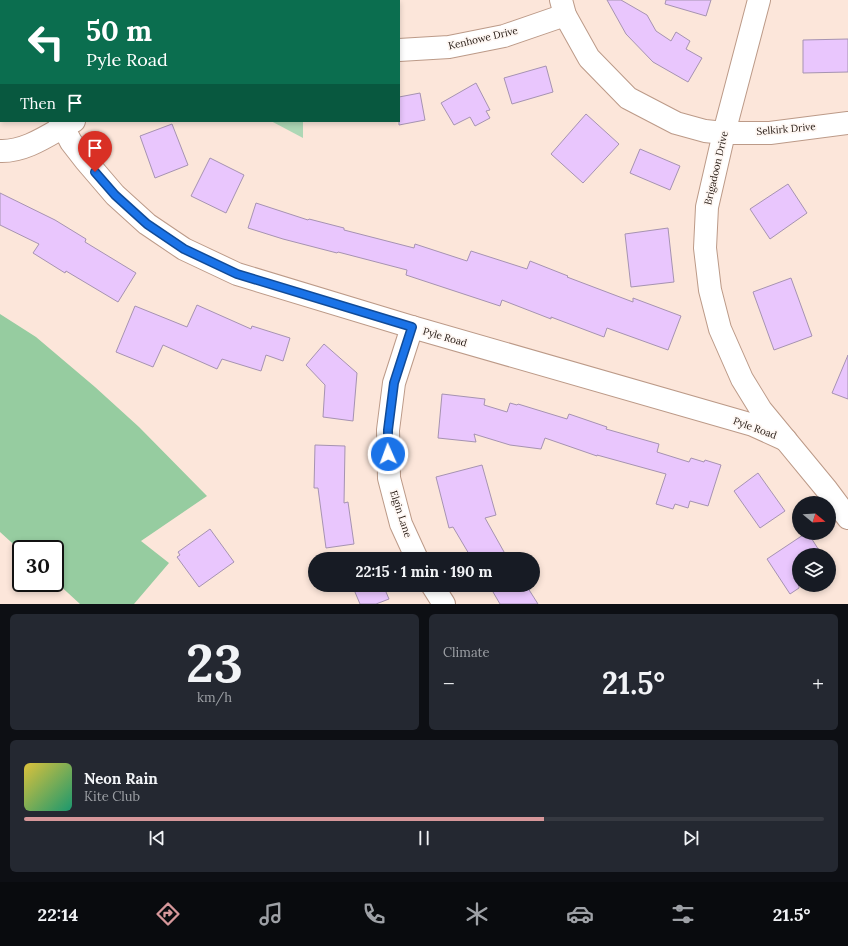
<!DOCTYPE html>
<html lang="en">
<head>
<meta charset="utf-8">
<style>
  :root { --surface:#171b24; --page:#242831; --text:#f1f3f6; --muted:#9ea1a6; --line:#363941; --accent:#d6979a }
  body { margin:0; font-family:Lora,serif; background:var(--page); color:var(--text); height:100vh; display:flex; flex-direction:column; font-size:15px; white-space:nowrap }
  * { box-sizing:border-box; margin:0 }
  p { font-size:13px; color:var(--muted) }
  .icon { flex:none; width:22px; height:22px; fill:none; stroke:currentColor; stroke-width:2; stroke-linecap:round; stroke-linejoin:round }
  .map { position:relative; height:604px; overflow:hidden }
  .side { display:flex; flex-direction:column; gap:10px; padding:10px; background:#0d0f14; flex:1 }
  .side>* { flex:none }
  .hud { position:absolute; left:0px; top:0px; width:400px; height:122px; box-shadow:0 2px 6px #0003; background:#0b6e4f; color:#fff; overflow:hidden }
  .needle { width:26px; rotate:108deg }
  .controls { position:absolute; left:792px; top:496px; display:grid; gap:8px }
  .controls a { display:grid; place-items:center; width:44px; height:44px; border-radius:50%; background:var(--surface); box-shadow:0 2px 6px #0003; font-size:20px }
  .speed { position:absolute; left:12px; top:540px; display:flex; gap:8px; font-size:20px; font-weight:700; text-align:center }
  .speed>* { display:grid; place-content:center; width:52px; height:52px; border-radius:50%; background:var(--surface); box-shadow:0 2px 6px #0003; line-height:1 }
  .speed .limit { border:2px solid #111; border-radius:6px; background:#fff; color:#111 }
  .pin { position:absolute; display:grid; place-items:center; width:34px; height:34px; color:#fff; margin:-41px -17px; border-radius:50% 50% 50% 0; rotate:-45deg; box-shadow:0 0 4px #0007 }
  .pin .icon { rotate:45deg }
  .me { position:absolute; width:44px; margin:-22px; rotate:358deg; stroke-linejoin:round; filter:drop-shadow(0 0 3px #0008) }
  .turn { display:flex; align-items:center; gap:14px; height:84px; padding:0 20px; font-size:18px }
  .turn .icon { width:52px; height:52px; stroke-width:2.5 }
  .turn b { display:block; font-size:28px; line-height:34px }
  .then { display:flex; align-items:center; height:38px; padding:0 20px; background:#0003; gap:8px; font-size:15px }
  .big { font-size:30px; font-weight:700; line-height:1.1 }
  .side .card { flex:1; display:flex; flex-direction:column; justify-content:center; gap:6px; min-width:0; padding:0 14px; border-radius:6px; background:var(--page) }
  .side .dial { align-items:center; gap:0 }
  .dial b { font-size:52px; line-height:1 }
  .song { display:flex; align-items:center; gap:12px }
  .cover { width:48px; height:48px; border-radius:6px; background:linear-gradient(135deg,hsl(50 70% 55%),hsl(160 70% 35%)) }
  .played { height:4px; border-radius:2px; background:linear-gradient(90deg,var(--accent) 65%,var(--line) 65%) }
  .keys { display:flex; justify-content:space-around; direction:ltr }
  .heat { display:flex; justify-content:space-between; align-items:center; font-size:22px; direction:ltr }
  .side .tiles { flex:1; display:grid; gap:10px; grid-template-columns:1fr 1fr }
  .card:last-child { grid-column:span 2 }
  .trip { position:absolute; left:308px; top:552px; width:232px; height:40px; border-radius:20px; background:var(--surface); box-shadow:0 2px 6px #0003; font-weight:700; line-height:40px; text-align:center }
  .menu { display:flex; height:64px; justify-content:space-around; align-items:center; background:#090b0e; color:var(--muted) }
  .menu .icon { width:28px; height:28px }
  .menu .selected { color:var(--accent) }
  .menu b { font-size:18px; color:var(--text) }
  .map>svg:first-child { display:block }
  .green { fill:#add7b5 }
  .forest { fill:#96cca0 }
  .building { fill:#e9c6fd; stroke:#a693b1 }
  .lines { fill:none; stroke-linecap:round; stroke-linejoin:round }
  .minor-casing { stroke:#bc9a88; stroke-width:24 }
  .minor { stroke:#fff; stroke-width:22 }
  .route-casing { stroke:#114b97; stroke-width:10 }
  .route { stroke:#1a73e8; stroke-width:7 }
  .labels { text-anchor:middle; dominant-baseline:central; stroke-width:3.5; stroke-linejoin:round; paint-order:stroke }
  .street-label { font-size:10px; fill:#22160f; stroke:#fef7f3 }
</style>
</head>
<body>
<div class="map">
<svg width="848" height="604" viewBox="0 0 848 604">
  <rect width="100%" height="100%" fill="#fce6da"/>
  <polygon class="green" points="271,121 303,121 303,138"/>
  <polygon class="forest" points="0,314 36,337 95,387 139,427 207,496 141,541 169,563 134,604 80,604 55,581 55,549 21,549 21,551 0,532"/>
  <g class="building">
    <polygon points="607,0 621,0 647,15 656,31 671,41 676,32 690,41 686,49 702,58 688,82 653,62 626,34"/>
    <polygon points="666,0 711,0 706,16 665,4"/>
    <polygon points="848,39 848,72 803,73 803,40"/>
    <polygon points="546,66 553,92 512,104 504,78"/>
    <polygon points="476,83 490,110 486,111 490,118 475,126 470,117 454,125 441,103"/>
    <polygon points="420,93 425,120 399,125 399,97"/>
    <polygon points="586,114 619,144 583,183 551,154"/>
    <polygon points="172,124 188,165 155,178 140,136"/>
    <polygon points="640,149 680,166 670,190 630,173"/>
    <polygon points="210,158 244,175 226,213 191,196"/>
    <polygon points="788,184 807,213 770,239 750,209"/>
    <polygon points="0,193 55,220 86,239 85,242 136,273 118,302 66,271 65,273 33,253 39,244 0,225"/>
    <polygon points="256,203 308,220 309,219 344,228 344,230 414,248 415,244 467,261 471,251 527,269 530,261 568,276 567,277 633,302 633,298 681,316 668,350 607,328 604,337 551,317 551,319 502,300 500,306 406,275 407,270 338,252 337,253 283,239 248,228"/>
    <polygon points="668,228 674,282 631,287 625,234"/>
    <polygon points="791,278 812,336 774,350 753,292"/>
    <polygon points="197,305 251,329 252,326 290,338 283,361 266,355 261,371 222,359 217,369 163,345 153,367 116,352 135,306 187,327"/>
    <polygon points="324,344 357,373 353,421 323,417 325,385 306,365"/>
    <polygon points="848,355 848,399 832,393"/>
    <polygon points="442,394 485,399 484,405 507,412 510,403 517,405 518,404 567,419 569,414 607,427 606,429 659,444 657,452 689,462 691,458 704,462 705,460 721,465 708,506 690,501 688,508 675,504 673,509 656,504 666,474 597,455 597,456 545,438 541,449 510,445 474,434 476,442 438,438"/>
    <polygon points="315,445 345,446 344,503 348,502 354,544 326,548 318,488 314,488"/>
    <polygon points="482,465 496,515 485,518 508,559 472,559 453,527 449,528 436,477"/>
    <polygon points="758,473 785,511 760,528 734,491"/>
    <polygon points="210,529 234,562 199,587 177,557 180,555 178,552"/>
    <polygon points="806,533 808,533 822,555 799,555 799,588 790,594 767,559"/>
    <polygon points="352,585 383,585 389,599 376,604 360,604"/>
    <polygon points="505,585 526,585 538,604 500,604 493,592"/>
  </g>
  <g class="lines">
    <defs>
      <g id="minor">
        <polyline points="29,0 29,1"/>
        <polyline points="561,0 565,15 589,58 628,98 676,123 705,131 724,133 770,133 848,123"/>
        <polyline points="759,0 724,133 707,207 705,248 710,290 720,329 742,379 761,410 827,490 848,518"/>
        <polyline points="399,50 449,47 504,36 565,15"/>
        <polyline points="60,121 71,142 85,160 115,195 147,224 184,249 237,274 412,327 753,425 786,440"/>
        <path d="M0,151C27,152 51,133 74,121"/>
        <polyline points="412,327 394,383 388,430 389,478 401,524 417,559"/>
        <polyline points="432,585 444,604"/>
      </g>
    </defs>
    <use href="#minor" class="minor-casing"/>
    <use href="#minor" class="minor"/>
  </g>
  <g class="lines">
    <defs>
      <polyline id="route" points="95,172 115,195 147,224 184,249 237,274 412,327 394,383 388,430 388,454"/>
    </defs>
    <use href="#route" class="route-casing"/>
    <use href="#route" class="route"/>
  </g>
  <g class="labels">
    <g class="street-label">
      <text transform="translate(483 38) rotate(-13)">Kenhowe Drive</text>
      <text transform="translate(786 129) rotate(-5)">Selkirk Drive</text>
      <text transform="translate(716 168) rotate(-77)">Brigadoon Drive</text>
      <text transform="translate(445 337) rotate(16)">Pyle Road</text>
      <text transform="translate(755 428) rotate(20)">Pyle Road</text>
      <text transform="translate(401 514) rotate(72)">Elgin Lane</text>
    </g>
  </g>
</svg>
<div class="controls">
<a><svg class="needle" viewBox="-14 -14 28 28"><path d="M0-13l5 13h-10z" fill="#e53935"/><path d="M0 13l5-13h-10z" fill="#9ea1a6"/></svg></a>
<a><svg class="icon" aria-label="layers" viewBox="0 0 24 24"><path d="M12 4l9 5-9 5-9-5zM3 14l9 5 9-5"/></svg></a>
</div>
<div class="speed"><div class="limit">30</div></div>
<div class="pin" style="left:95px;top:172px;background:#d93025"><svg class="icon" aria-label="arrive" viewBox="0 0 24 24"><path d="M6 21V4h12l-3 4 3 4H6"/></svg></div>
<svg class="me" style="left:388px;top:454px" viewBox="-20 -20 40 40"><circle r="17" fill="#1a73e8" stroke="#fff" stroke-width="3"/><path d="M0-11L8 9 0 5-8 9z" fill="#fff"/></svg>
<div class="trip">22:15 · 1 min · 190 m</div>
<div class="hud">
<div class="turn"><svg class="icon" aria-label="left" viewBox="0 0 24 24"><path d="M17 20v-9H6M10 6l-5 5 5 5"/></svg><div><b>50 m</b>Pyle Road</div></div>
<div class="then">Then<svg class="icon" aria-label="arrive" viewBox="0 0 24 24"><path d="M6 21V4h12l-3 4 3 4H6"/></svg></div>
</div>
</div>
<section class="side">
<div class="tiles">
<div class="card dial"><b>23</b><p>km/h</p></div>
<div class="card"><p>Climate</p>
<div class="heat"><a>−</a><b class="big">21.5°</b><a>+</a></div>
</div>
<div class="card">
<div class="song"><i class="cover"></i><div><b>Neon Rain</b><p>Kite Club</p></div></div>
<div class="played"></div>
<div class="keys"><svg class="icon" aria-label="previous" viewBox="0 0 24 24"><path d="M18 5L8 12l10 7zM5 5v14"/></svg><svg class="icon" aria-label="pause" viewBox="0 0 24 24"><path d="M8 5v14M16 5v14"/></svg><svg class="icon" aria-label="next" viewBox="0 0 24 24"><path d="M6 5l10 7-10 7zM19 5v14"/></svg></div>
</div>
</div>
</section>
<nav class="menu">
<b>22:14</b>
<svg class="icon selected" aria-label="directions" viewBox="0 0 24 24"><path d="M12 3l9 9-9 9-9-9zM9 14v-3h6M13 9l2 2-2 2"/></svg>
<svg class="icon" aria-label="music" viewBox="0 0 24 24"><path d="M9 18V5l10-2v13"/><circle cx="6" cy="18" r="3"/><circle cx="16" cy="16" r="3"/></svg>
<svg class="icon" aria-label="phone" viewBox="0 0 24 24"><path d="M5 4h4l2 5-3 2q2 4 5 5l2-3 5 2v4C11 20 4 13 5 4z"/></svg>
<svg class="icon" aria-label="climate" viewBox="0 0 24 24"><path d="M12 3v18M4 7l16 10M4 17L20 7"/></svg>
<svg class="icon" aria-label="car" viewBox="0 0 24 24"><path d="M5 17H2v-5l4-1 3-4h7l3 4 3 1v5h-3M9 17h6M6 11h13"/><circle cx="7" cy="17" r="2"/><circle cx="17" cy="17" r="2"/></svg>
<svg class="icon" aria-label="filters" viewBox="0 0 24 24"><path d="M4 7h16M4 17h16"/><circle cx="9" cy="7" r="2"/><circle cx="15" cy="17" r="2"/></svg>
<b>21.5°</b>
</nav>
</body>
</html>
